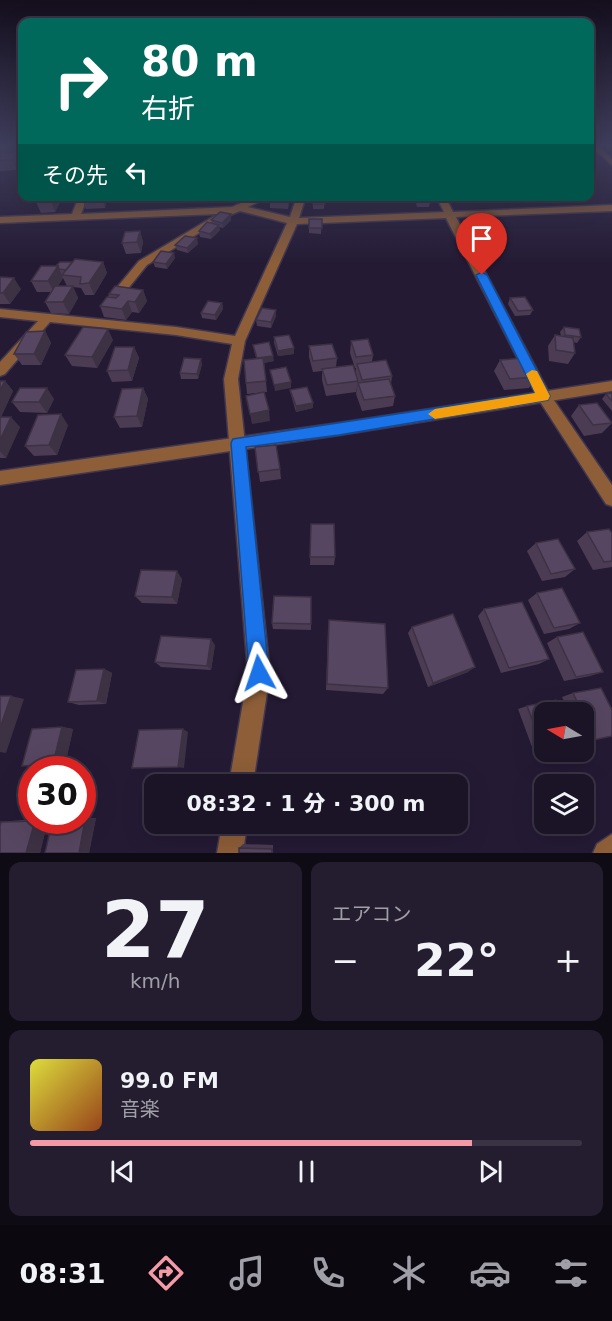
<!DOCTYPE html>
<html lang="ja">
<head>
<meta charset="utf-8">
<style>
  :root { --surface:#1b1427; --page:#241d2f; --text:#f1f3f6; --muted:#a09ea7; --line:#393344; --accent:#f49aa6 }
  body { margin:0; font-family:"DejaVu Sans","Noto Sans JP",sans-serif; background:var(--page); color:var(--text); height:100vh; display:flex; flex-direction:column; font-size:22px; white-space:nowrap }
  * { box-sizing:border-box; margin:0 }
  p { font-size:20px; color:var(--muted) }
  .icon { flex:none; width:33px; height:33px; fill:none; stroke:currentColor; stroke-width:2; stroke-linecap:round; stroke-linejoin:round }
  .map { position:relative; height:853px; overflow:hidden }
  .drawer { display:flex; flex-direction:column; gap:9px; padding:9px; background:#0f0b15; flex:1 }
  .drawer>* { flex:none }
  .hud { position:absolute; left:18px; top:18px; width:576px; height:183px; border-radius:12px; box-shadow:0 6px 24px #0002,0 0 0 2px var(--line); background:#00695c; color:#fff; overflow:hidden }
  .needle { width:39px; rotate:280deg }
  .fabs { position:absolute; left:534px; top:702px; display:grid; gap:12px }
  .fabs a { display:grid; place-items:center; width:60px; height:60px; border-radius:12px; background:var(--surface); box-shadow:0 6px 24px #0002,0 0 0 2px var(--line); font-size:30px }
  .speed { position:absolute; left:18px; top:756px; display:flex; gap:12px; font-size:30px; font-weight:700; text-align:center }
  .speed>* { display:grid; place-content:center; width:78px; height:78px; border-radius:50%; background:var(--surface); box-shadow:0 6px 24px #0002,0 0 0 2px var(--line); line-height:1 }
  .speed .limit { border:9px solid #d22; background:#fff; color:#111 }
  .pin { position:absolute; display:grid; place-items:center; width:51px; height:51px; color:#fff; margin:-62px -26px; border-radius:50% 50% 50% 0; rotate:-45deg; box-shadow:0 0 6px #0007 }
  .pin .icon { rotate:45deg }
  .me { position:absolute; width:66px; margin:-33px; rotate:355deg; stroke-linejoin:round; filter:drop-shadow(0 0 4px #0008) }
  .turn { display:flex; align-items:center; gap:21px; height:126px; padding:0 24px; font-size:27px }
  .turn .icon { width:78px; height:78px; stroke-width:2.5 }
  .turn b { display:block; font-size:42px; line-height:51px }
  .then { display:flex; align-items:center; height:57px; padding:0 24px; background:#0003; gap:12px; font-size:22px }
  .big { font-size:45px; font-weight:800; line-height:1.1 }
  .drawer .widget { flex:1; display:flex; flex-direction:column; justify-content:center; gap:9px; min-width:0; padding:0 21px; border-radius:12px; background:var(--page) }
  .drawer .dial { align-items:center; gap:0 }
  .dial b { font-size:78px; line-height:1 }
  .song { display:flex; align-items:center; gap:18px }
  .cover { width:72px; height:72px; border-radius:9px; background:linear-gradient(135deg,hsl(60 70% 55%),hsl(20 70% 35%)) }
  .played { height:6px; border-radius:3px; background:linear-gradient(90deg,var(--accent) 80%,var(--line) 80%) }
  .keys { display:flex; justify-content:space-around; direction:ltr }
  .heat { display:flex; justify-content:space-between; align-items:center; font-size:33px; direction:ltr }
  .drawer .tiles { flex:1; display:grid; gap:9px; grid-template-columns:1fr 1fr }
  .widget:last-child { grid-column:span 2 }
  .trip { position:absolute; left:144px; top:774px; width:324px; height:60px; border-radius:12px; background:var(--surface); box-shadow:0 6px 24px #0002,0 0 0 2px var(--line); font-weight:800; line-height:60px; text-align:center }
  .tabs { display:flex; height:96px; justify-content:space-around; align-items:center; background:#0b0810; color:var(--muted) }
  .tabs .icon { width:42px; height:42px }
  .tabs .active { color:var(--accent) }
  .tabs b { font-size:27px; color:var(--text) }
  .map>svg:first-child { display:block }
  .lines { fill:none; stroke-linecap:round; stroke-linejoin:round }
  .minor-casing { stroke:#403750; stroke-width:3 }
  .tertiary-casing { stroke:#403750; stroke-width:3 }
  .minor { fill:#8d5e38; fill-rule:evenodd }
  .tertiary { fill:#8d5e38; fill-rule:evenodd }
  .wall { fill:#4b3c53; fill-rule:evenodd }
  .shaded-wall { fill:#3d3144 }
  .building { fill:#574661; stroke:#3d3144; stroke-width:1.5 }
  .route { fill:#1a73e8; stroke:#114b97; stroke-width:1.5 }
  .slow { fill:#f59e0b }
</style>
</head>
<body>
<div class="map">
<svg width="612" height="853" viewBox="0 0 612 853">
  <rect width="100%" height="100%" fill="#241a34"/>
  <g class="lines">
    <defs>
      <g id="minor">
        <polygon points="590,145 597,145 612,159 612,165"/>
        <polygon points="79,196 88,196 81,214 232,207 257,196 270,196 248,207 290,217 297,196 306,196 299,218 444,212 436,196 445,196 453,212 612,205 612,211 456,217 549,393 612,485 612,506 606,504 539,400 446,218 297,224 245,341 238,379 270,673 253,784 229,784 248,673 224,379 232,344 176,335 50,322 5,374 0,376 0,362 38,321 0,317 0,309 176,327 235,336 287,223 240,211 225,217 147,265 114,306 110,307 104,303 139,261 218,214 0,223 0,217 72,214"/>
        <polygon points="222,824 247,824 243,853 217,853"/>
        <polygon points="612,834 612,853 593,853 597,844"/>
      </g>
      <g id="tertiary">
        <polygon points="22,156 22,160 0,161 0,157"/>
        <polygon points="612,381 612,391 339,435 0,485 0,471 339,423"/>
      </g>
    </defs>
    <use href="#minor" class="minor-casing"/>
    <use href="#tertiary" class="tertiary-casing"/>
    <use href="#minor" class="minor"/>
    <use href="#tertiary" class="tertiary"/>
  </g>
  <g class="wall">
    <polygon points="0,145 13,149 11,153 21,162 17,170 0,171"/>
    <polygon points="22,145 22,150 19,151 17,146"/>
    <polygon points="39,196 57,196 60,202 55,212 41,213 36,202"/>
    <polygon points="107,196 107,199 105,208 86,209 82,199"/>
    <polygon points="270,196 290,196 288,209 270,208"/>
    <polygon points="313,196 325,196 324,209 313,209"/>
    <polygon points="416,196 429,196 430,202 429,207 417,207 415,199"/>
    <polygon points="309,219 322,219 321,234 309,233"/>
    <polygon points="211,220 231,220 223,228 219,227 220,230 211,239 200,237 199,231 212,223"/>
    <polygon points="140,231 143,242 141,253 126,254 122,243"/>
    <polygon points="198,244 188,253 177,250 175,245"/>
    <polygon points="175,258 167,269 155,267 153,262"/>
    <path d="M103,262L107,273L94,295H85L81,288L73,287L78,298L69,314L51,313L45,302L51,292H37L31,281L56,266ZM63,278L67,286H71H58Z"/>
    <polygon points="0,277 21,289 10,304 0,304"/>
    <polygon points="143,290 147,301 139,313 132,312 126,320 104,317 100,306 110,297 109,294"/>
    <polygon points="510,298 533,310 530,315 515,316 508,304"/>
    <polygon points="222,303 223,309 216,320 202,318 201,313"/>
    <polygon points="276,310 276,316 271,328 257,326 256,320"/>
    <polygon points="564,327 581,337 577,343 573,342 575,353 568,364 549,361 548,346 555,335 561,336 560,332"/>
    <polygon points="45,331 51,343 41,365 22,365 14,354"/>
    <polygon points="274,337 294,354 278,356 274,343"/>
    <polygon points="113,340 97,368 72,366 65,355"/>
    <polygon points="351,341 373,355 372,362 392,376 391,384 395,396 393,406 362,411 356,394 358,383 356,392 326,396 322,380 322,371 313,372 309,357 309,346 337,358 336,367 355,374 356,368 355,368 350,353"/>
    <polygon points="253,345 274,361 264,363 267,392 247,394 246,383 256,358"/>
    <polygon points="134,347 139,358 132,381 112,382 107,371"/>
    <polygon points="500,360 536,377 529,388 504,390 494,371"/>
    <polygon points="202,364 198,379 181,379 180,373"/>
    <polygon points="0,381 5,381 13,391 1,417 20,427 6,458 0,458"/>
    <polygon points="143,388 148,399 142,427 120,428 114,417"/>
    <polygon points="290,390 313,403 313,408 296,412 291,395"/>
    <polygon points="612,393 612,411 602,399 606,394"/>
    <polygon points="54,399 47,413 20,412 12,402"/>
    <polygon points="579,405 612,423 602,433 584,436 571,416"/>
    <polygon points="68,425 57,455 34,456 25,446"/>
    <polygon points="255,447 280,469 281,479 260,482"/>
    <polygon points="311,524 335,557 334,565 310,565"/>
    <polygon points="587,532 612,533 612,567 593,570 577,541"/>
    <polygon points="536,543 575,569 565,577 542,581 527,551"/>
    <polygon points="182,579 177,604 142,603 135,596"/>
    <polygon points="537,593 580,623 569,629 544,634 528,600"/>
    <polygon points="484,609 549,659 539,664 501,673 478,616"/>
    <polygon points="329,620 388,688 383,694 326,690 328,629"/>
    <polygon points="272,623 311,624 311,630 273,629"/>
    <polygon points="412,627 468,672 428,687 408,633"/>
    <polygon points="557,637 603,672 590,676 564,681 547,643"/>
    <polygon points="215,645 211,670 161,667 155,662"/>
    <polygon points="104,669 112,673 106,704 79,705 68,702"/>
    <polygon points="601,688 612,710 612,736 584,741 584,712 569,712 562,697 573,693"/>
    <polygon points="527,706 544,712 544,752 555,752 535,755 518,709"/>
    <polygon points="62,727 73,729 65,765 35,766 22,766"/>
    <polygon points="96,818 89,853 45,853 52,822 60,820 82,820 82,819"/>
    <polygon points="32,819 32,820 48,820 40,853 0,853 1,822"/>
    <polygon points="243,844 273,845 273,853 239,848"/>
  </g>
  <g class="shaded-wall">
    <polygon points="10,145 11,145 13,149 9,156 6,151"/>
    <polygon points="17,153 21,162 17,170 12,160"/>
    <polygon points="53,196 57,196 60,202 55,212 51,201"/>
    <polygon points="101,196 107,196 107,199 105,208"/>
    <polygon points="288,196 290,196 290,199 288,209"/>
    <polygon points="231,214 231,220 223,228 222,223"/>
    <polygon points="219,225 220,230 211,239 210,234"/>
    <polygon points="140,231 143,242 141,253 137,242"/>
    <polygon points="197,238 198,244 188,253 187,248"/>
    <polygon points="174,253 175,258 167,269 166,264"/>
    <polygon points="103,262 107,273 94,295 89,283"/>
    <polygon points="58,266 63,278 54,292 48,281"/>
    <polygon points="14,278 21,289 10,304 3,293"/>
    <polygon points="73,286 78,298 69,314 63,302"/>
    <polygon points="143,290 147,301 139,313 135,302"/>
    <polygon points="128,301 132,312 126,320 122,309"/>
    <polygon points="222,303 223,309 216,320 215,315"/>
    <polygon points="276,310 276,316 271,328 271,322"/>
    <polygon points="108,329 113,340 97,368 92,357"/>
    <polygon points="45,331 51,343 41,365 34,354"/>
    <polygon points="134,347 139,358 132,381 128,370"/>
    <polygon points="294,348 294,354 278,356 278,351"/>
    <polygon points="273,356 274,361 258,364 257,359"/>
    <polygon points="201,359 202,364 198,379 197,374"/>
    <polygon points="5,381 13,391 0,418 0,390"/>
    <polygon points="291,382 291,388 275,391 274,385"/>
    <polygon points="47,388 54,399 47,413 39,402"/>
    <polygon points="143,388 148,399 142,427 137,416"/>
    <polygon points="313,403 313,408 296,412 296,406"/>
    <polygon points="269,410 270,421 252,424 250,414"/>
    <polygon points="61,414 68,425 57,455 49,445"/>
    <polygon points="11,417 20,427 6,458 0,451 0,440"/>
    <polygon points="177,571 182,579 177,604 172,597"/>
    <polygon points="211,639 215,645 211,670 207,666"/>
    <polygon points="475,667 468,672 428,687 433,683"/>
    <polygon points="104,669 112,673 106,704 97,701"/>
    <polygon points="11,696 24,699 6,753 0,752 0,728"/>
    <polygon points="62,727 73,729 65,765 53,764"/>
    <polygon points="183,729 188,732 184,768 178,767"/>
    <polygon points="96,818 89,853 79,853 85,820"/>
    <polygon points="48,820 40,853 26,853 35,821"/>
  </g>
  <g class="building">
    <polygon points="0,145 10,145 6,151 0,151"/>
    <polygon points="0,153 17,153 12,160 0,160"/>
    <polygon points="39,196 53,196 51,201 36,202"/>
    <polygon points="83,196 101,196 101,198 82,199"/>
    <polygon points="270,196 288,196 288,198 269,197"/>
    <rect x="313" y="196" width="12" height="8"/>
    <polygon points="417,196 429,196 430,202 418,201"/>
    <polygon points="220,212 231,214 222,223 211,220"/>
    <rect x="309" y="219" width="13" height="9"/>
    <polygon points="207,222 219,225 210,234 199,231"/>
    <polygon points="140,231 137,242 122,243 125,232"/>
    <polygon points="185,236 197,238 187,248 175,245"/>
    <polygon points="161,251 174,253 166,264 153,262"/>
    <polygon points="75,259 103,262 89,283 80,284 81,277 62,275"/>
    <polygon points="60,262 72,262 66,270 59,269 58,266 56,266"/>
    <polygon points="41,266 58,266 48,281 31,281"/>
    <polygon points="0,277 14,278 3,293 0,293"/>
    <polygon points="55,286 73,286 63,302 45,302"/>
    <polygon points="115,286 143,290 135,302 128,301 122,309 100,306 107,297 116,298 119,295 109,294"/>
    <polygon points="525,297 533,310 518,311 510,298"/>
    <polygon points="208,301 222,303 215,315 201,313"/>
    <polygon points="262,308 276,310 271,322 256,320"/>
    <polygon points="83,327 108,329 92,357 65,355"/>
    <polygon points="564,327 579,329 581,337 565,335"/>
    <polygon points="45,331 34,354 14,354 26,332"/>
    <polygon points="289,335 294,348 278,351 274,337"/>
    <polygon points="555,335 573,338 575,353 556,350"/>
    <polygon points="368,339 373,355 356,357 351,341"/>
    <polygon points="269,342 273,356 257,358 253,345"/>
    <polygon points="332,344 337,358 313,361 309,346"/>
    <polygon points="115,347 134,347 128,370 107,371"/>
    <polygon points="184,358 201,359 197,374 180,373"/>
    <polygon points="263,358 266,381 246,383 244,360"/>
    <polygon points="524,358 536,377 510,379 500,360"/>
    <polygon points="386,360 392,376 362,380 357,364"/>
    <polygon points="353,365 358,381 327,385 322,369"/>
    <polygon points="286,367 291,382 274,385 270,370"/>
    <polygon points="389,379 395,396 364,400 358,383"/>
    <polygon points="0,381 5,381 0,390"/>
    <polygon points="307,387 313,403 296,406 290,390"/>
    <polygon points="20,388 47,388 39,402 12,402"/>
    <polygon points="143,388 137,416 114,417 122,389"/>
    <polygon points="264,392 269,410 250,414 246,396"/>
    <polygon points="612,393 612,401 606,394"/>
    <polygon points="597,403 612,423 593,425 579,405"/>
    <polygon points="61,414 49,445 25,446 38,415"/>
    <polygon points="0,417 11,417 0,440"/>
    <polygon points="276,445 280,469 258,472 255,447"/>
    <polygon points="311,524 334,524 335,557 310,557"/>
    <polygon points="609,529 612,533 612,561 604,562 587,532"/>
    <polygon points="558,539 575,569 551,574 536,543"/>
    <polygon points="141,570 177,571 172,597 135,596"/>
    <polygon points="562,588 580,623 554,628 537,593"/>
    <polygon points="274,596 311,597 311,624 272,623"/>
    <polygon points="522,602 549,659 509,668 484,609"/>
    <polygon points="453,614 475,667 433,683 412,627"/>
    <polygon points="329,620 385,624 388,688 327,684"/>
    <polygon points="583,632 603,672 576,677 557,637"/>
    <polygon points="161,636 211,639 207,666 155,662"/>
    <polygon points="104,669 97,701 68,702 76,670"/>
    <polygon points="601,688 612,710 612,736 594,740 584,716 584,712 582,712 573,693"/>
    <polygon points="0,696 11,696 0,728"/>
    <polygon points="556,700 561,712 544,712 544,749 527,706"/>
    <polygon points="62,727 53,764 22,766 32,729"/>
    <polygon points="183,729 178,767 132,768 139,730"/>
    <polygon points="282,780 282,784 250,784 250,781"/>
    <polygon points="82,820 85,820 79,853 45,853 52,822"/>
    <polygon points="35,821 26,853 0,853 0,826 1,822"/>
    <polygon points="337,824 370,824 371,833 337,834"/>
    <polygon points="239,848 272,849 272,853 239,853"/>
  </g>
  <linearGradient id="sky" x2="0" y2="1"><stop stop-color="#140e1d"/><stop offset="0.55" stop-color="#3f3e5c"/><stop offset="1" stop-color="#3f3e5c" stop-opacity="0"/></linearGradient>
  <rect width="612" height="264" fill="url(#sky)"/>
  <polygon class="route" points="482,272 487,275 550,396 548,400 339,435 246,447 269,673 266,680 259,683 252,680 249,673 231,443 233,439 535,393 476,275"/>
  <polygon class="slow" points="532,370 537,371 550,396 548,400 435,419 428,414 435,409 535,393 526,374"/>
</svg>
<div class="fabs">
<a><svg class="needle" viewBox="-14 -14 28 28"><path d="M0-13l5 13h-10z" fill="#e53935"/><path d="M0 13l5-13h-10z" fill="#a09ea7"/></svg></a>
<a><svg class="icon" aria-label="layers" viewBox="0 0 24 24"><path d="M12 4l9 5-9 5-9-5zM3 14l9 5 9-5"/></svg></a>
</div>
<div class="speed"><div class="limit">30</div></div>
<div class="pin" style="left:482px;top:275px;background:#d93025"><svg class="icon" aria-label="arrive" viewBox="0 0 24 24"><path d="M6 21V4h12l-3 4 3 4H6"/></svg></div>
<svg class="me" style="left:259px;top:673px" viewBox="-20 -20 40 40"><path d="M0-17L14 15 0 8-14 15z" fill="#1a73e8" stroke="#fff" stroke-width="4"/></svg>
<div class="trip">08:32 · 1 分 · 300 m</div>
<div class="hud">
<div class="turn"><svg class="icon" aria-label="right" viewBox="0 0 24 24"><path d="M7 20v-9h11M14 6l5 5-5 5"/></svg><div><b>80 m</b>右折</div></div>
<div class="then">その先<svg class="icon" aria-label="left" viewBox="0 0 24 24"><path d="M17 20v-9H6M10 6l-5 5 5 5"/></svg></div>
</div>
</div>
<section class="drawer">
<div class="tiles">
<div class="widget dial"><b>27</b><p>km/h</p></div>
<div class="widget"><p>エアコン</p>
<div class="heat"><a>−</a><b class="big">22°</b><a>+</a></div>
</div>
<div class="widget">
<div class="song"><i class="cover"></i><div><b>99.0 FM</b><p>音楽</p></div></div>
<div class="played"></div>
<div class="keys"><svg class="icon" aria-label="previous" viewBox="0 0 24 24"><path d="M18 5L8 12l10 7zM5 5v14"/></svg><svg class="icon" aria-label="pause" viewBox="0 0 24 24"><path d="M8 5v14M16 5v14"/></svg><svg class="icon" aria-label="next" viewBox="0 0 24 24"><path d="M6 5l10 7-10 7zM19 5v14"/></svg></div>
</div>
</div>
</section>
<nav class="tabs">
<b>08:31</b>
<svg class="icon active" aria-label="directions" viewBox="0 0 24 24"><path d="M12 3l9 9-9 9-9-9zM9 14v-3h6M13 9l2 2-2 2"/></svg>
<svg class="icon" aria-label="music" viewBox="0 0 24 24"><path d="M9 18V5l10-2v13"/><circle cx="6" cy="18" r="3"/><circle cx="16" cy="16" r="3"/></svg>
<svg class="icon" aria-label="phone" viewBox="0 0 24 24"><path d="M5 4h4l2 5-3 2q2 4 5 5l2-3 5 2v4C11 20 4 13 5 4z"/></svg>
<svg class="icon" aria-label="climate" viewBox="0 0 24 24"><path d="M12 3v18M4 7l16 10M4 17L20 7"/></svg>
<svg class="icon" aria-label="car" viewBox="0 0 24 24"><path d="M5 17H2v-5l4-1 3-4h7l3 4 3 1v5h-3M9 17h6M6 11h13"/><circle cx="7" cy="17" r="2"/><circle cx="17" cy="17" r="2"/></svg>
<svg class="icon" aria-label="filters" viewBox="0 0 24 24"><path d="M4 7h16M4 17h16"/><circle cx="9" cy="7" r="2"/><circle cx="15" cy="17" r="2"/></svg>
</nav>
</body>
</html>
